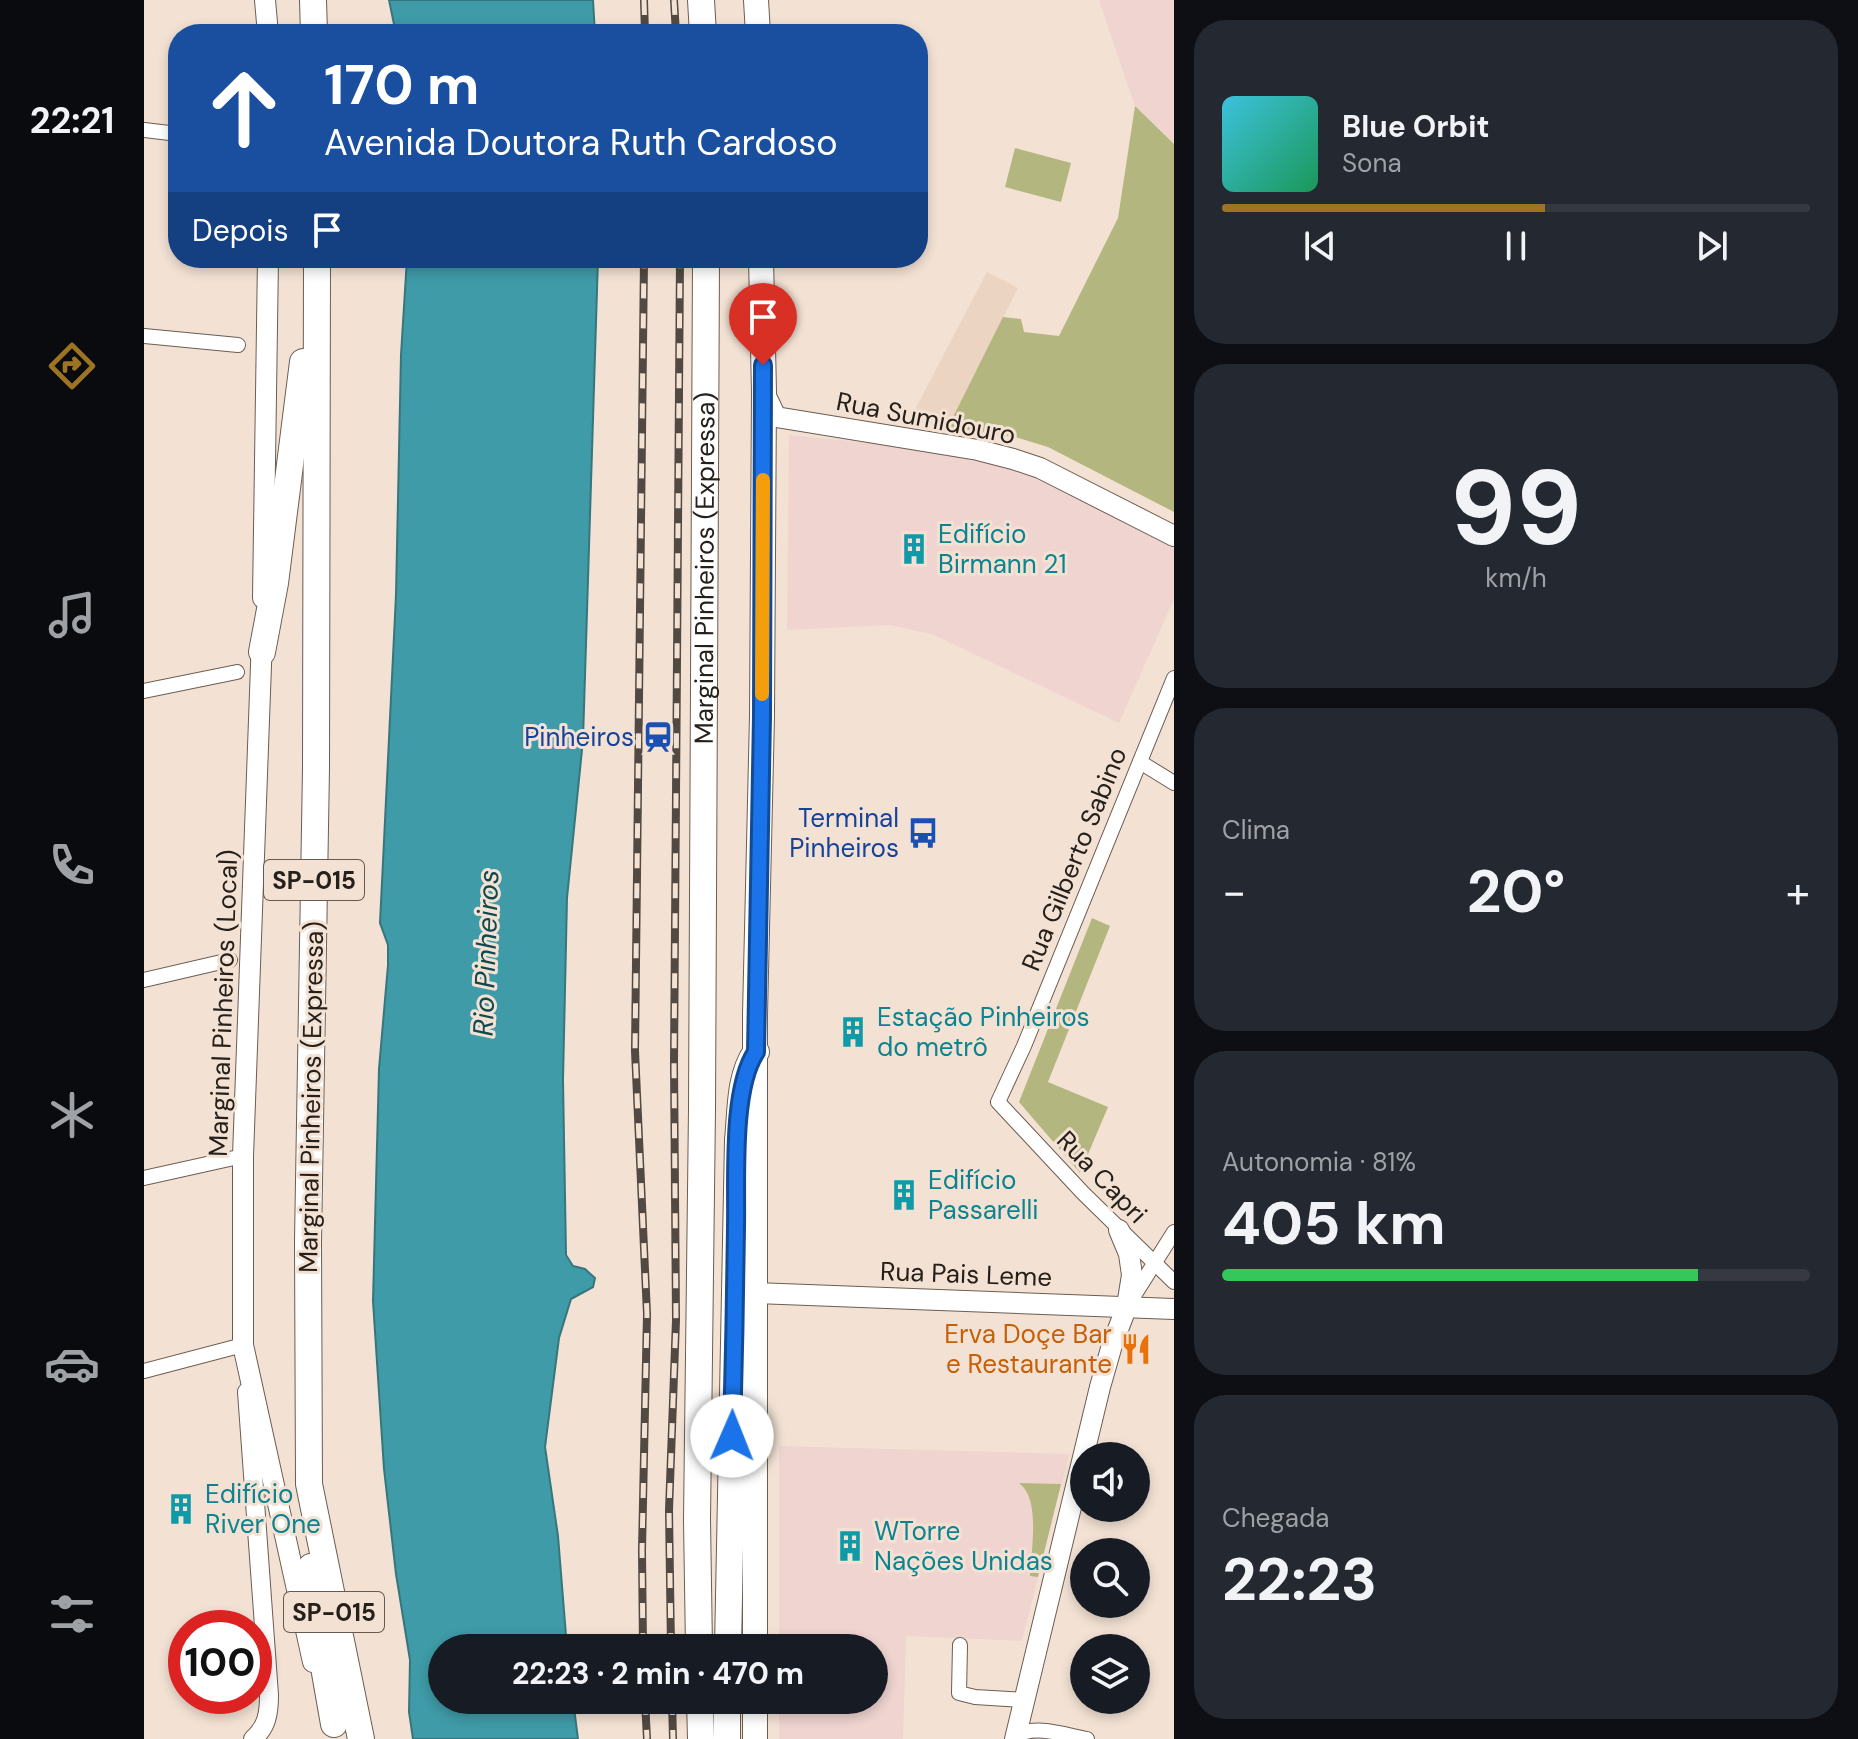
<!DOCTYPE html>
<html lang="pt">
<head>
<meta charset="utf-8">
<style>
  :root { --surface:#171b24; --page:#242831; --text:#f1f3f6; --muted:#9ea1a6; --line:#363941; --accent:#9d7522 }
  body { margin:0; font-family:"DM Sans",sans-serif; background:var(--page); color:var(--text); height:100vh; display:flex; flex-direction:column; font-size:30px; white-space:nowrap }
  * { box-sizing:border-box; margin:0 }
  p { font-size:26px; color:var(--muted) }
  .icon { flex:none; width:44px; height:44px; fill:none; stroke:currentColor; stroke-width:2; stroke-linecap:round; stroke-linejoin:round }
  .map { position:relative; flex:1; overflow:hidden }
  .details { display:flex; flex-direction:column; gap:20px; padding:20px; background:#0d0f14; width:684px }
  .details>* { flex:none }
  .top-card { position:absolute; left:24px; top:24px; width:760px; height:244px; border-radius:32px; box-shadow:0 4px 12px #0003; background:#1a4fa0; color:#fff; overflow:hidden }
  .fabs { position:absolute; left:926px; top:1442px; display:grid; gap:16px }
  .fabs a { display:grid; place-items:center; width:80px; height:80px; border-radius:50%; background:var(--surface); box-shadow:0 4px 12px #0003; font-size:40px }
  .speed { position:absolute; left:24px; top:1610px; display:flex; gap:16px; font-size:40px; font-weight:700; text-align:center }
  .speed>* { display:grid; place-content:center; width:104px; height:104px; border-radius:50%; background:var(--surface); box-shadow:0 4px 12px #0003; line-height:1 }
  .speed .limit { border:12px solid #d22; background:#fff; color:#111 }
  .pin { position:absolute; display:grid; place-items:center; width:68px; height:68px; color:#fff; margin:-82px -34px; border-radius:50% 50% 50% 0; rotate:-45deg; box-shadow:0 0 8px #0007 }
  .pin .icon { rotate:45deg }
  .me { position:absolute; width:88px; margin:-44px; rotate:1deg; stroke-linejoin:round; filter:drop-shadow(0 0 6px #0008) }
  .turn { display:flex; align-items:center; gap:28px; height:168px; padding:0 24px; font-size:36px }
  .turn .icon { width:104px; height:104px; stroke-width:2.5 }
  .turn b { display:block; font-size:56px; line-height:68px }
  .then { display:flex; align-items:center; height:76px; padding:0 24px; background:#0003; gap:16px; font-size:30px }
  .big { font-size:60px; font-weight:700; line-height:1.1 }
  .details .tile { flex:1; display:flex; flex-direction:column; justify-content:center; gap:12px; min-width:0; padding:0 28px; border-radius:32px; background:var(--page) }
  .details .dial { align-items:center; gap:0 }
  .dial b { font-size:104px; line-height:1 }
  .song { display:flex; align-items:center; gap:24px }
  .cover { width:96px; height:96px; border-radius:12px; background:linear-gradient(135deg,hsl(190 70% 55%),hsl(150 70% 35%)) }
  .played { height:8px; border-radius:4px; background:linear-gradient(90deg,var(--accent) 55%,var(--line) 55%) }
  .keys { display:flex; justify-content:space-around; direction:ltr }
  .heat { display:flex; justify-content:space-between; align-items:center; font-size:44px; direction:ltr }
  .charge { height:12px; border-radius:6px; background:linear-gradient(90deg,#34c759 81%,var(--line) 0) }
  .trip { position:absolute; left:284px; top:1634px; width:460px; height:80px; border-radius:40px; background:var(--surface); box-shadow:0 4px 12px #0003; font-weight:700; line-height:80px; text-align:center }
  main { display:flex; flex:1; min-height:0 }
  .tabs { display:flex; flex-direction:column; width:144px; justify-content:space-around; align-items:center; background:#090b0e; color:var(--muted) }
  .tabs .icon { width:56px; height:56px }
  .tabs .selected { color:var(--accent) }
  .tabs b { font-size:36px; color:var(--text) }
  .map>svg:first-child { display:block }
  .commercial { fill:#efd4d0 }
  .built { fill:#ebd4c1 }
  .green { fill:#b3b77f }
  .water { fill:#3e9ba7; stroke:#37767d; stroke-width:2 }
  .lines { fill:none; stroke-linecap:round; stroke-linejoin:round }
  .minor-casing { stroke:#6c5d51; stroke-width:16 }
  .tertiary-casing { stroke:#6c5d51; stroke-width:20 }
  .secondary-casing { stroke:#6c5d51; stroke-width:22 }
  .trunk-casing { stroke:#6c5d51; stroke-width:26 }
  .motorway-casing { stroke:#6c5d51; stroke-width:28 }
  .minor { stroke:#fff; stroke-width:14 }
  .tertiary { stroke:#fff; stroke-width:18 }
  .secondary { stroke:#fff; stroke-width:20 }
  .trunk { stroke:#fff; stroke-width:24 }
  .motorway { stroke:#fff; stroke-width:26 }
  .rail-casing { stroke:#514942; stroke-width:8 }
  .rail { stroke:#f3e2d4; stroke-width:5; stroke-dasharray:15; stroke-linecap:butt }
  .route-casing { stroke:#114b97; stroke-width:20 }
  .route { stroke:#1a73e8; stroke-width:14 }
  .slow { stroke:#f59e0b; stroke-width:14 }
  .labels { text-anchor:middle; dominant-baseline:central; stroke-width:6; stroke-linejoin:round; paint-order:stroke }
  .shield { fill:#f3e2d4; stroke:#645a52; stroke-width:2 }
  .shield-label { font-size:24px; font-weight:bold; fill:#26201b }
  .street-label { font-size:26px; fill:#26201b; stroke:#f3e2d4 }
  .culture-label { font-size:26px; fill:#0d838f; stroke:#f3e2d4; text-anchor:start }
  .transit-label { font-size:26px; fill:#164399; stroke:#f3e2d4; text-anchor:end }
  .food-label { font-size:26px; fill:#c56008; stroke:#f3e2d4; text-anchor:end }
  .water-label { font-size:28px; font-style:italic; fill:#11484f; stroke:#f3e2d4 }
</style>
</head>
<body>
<main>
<nav class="tabs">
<b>22:21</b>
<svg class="icon selected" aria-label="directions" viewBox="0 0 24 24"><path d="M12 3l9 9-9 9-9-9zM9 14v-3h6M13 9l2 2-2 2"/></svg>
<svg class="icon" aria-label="music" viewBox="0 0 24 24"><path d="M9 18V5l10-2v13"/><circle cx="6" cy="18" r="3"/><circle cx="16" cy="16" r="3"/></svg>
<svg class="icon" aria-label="phone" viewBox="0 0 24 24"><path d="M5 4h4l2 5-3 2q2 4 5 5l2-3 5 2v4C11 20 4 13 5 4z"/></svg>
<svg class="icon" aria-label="climate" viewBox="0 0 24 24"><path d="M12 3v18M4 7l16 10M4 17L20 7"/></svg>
<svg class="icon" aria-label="car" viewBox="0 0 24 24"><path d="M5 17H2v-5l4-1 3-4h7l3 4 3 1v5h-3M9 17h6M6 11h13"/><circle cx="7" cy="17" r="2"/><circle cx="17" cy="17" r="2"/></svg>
<svg class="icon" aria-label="filters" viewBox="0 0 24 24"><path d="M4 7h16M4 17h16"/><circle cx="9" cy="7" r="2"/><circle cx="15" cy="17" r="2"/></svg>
</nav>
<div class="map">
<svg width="1030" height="1739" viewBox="0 0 1030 1739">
  <rect width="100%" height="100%" fill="#f3e2d4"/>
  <g class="commercial">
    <polygon points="955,0 1030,0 1030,144 991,106"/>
    <polygon points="645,435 756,446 870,468 1030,540 1030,599 975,723 790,635 747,625 643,630"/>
    <polygon points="635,1446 925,1454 878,1641 762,1636 759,1739 635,1739 635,1700 730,1700 730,1648 635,1648"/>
  </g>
  <polygon class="built" points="843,272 874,288 804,427 765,421"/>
  <g class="green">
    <polygon points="991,106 1030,144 1030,512 904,447 871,437 804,427 859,317 877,319 880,332 915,336 974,218"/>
    <polygon points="871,148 927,163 917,202 861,187"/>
    <polygon points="948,918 966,926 904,1082 964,1107 936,1173 875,1102"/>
    <path d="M875,1483L917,1484L894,1577L886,1576C887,1550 897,1499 875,1483Z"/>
  </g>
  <g class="water">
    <polygon points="245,0 449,0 451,34 252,34"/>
    <polygon points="263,258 454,258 439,740 423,898 419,1080 422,1255 429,1266 441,1269 451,1278 449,1287 427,1299 415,1338 401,1447 414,1536 423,1648 298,1648 298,1700 429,1700 434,1739 269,1739 265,1712 266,1660 252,1574 240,1469 229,1301 235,1069 244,965 244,945 236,923 252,595 257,355"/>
  </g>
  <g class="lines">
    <defs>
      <g id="minor">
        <polyline points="0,130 34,134"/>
        <polyline points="0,336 94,345"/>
        <polyline points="1030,678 880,1046 854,1102 939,1193 1030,1282"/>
        <polyline points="0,691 93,672"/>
        <polyline points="996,762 1030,783"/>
        <polyline points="0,980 86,960"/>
        <polyline points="0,1178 99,1156"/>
        <polyline points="986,1302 1030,1232"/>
        <polyline points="0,1371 99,1345"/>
        <polyline points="816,1645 815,1693 831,1697 880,1700"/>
        <path d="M872,1736C891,1724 921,1735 943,1739"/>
      </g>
      <path id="tertiary" d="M103,1392L125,1695C125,1713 123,1727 109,1739"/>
      <g id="secondary">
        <polyline points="121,0 124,34"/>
        <polyline points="620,392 632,417 834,450 869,459 896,468 1030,536"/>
        <polyline points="119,598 124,258"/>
        <polyline points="118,638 99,1156 99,1345 169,1662"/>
        <polyline points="612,1293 1030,1309"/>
        <polyline points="871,1739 956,1387 968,1345 983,1306 988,1275 985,1254 975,1230"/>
      </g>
      <g id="trunk">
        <polyline points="612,0 614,34"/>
        <polyline points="611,1648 611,1015 618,716 620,392 617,258"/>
        <polyline points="611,1700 611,1739"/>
      </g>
      <g id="motorway">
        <polyline points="169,0 170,34"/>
        <polyline points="557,0 559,34"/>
        <polyline points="173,258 172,768 164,1241 165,1484 217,1739"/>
        <polyline points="118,652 131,583 159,362"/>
        <polyline points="167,1567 177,1650 190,1724"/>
        <path id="s1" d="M555,1648L553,1520L558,1109L562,258"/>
        <path d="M584,1648L594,1140C597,1111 595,1077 612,1052"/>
        <polyline points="556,1700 557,1739"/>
        <polyline points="583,1700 583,1739"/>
      </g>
    </defs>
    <use href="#minor" class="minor-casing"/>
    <use href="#tertiary" class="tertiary-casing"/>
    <use href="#secondary" class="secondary-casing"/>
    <use href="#trunk" class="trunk-casing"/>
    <use href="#motorway" class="motorway-casing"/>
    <use href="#minor" class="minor"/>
    <use href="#tertiary" class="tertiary"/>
    <use href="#secondary" class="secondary"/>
    <use href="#trunk" class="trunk"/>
    <use href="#motorway" class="motorway"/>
    <defs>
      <g id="rail">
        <polyline points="500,0 501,34"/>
        <polyline points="530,0 532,34"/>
        <polyline points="499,1648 498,1550 503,1314 491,1051 500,258"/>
        <polyline points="527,1648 525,1510 532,1320 530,1063 536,258"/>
        <polyline points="501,1700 503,1739"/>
        <polyline points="528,1700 529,1739"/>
      </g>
    </defs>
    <use href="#rail" class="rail-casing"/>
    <use href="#rail" class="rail"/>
  </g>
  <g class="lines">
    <defs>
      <path id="route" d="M588,1436C590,1366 591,1297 592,1227C593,1181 587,1089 612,1052L618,716L619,365"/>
    </defs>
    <use href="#route" class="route-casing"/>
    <use href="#route" class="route"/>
    <polyline class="slow" points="618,694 619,480"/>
  </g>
  <defs>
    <symbol id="building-bare" viewBox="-9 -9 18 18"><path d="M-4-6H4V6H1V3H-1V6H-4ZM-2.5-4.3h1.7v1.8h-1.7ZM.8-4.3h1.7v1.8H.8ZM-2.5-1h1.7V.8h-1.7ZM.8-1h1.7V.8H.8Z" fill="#0f9aa8" stroke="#f3e2d4" stroke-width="2.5" paint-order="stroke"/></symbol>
    <symbol id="station-bare" viewBox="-9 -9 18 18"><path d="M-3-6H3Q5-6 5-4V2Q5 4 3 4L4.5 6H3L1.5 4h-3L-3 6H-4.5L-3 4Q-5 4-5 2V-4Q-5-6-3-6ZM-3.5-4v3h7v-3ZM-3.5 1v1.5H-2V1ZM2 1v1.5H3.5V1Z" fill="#1a4fb4" stroke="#f3e2d4" stroke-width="2.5" paint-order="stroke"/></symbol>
    <symbol id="bus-bare" viewBox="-9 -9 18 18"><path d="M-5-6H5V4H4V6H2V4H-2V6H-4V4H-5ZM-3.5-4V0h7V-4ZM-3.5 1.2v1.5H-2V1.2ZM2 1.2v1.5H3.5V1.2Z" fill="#1a4fb4" stroke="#f3e2d4" stroke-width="2.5" paint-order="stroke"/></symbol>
    <symbol id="restaurant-bare" viewBox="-9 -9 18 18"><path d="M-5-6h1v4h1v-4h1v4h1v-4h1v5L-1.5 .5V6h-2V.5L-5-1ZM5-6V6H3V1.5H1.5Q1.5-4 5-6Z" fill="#e8710a" stroke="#f3e2d4" stroke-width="2.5" paint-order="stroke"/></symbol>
  </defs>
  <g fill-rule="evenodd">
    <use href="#building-bare" x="748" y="527" width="44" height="44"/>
    <use href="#station-bare" x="492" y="715" width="44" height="44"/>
    <use href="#bus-bare" x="757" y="811" width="44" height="44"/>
    <use href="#building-bare" x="687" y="1010" width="44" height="44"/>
    <use href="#building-bare" x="738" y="1173" width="44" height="44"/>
    <use href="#restaurant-bare" x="970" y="1327" width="44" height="44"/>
    <use href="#building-bare" x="15" y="1487" width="44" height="44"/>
    <use href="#building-bare" x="684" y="1524" width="44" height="44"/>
  </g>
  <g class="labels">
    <g class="shield">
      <rect x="120" y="860" width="100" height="40" rx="6"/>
      <rect x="140" y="1592" width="100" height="40" rx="6"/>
    </g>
    <g class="shield-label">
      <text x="170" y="880">SP-015</text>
      <text x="190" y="1612">SP-015</text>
    </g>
    <g class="street-label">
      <text transform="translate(782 418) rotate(11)">Rua Sumidouro</text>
      <text stroke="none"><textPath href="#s1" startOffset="1080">Marginal Pinheiros (Expressa)</textPath></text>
      <text transform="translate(930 859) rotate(-68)">Rua Gilberto Sabino</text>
      <text transform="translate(79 1003) rotate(-88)">Marginal Pinheiros (Local)</text>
      <text transform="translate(167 1097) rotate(-89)">Marginal Pinheiros (Expressa)</text>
      <text transform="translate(958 1177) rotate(46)">Rua Capri</text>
      <text transform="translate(822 1274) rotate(2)">Rua Pais Leme</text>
    </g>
    <g class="culture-label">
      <text x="794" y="534">Edifício<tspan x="794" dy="30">Birmann 21</tspan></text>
      <text x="733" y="1017">Estação Pinheiros<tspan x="733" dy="30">do metrô</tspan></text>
      <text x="784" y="1180">Edifício<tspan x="784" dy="30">Passarelli</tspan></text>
      <text x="61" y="1494">Edifício<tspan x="61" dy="30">River One</tspan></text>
      <text x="730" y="1531">WTorre<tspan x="730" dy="30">Nações Unidas</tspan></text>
    </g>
    <g class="transit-label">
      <text x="490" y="737">Pinheiros</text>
      <text x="755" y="818">Terminal<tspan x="755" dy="30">Pinheiros</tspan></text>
    </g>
    <g class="food-label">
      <text x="968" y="1334">Erva Doçe Bar<tspan x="968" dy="30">e Restaurante</tspan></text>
    </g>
    <g class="water-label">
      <text transform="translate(342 953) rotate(-88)">Rio Pinheiros</text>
    </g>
  </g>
</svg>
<div class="fabs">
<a><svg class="icon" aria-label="sound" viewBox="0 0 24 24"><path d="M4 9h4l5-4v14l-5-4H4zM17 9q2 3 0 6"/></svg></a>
<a><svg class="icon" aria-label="search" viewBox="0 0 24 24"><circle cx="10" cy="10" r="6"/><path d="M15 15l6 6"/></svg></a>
<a><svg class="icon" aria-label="layers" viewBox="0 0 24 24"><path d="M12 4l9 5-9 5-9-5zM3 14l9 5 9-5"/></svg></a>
</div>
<div class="speed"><div class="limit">100</div></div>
<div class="pin" style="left:619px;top:365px;background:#d93025"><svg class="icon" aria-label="arrive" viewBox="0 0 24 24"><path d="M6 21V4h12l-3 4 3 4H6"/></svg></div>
<svg class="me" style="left:588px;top:1436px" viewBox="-20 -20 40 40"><circle r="19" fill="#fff"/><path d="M0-13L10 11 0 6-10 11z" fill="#1a73e8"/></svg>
<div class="trip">22:23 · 2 min · 470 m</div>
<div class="top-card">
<div class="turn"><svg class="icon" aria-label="ahead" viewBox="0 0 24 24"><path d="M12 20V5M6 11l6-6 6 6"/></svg><div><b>170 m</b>Avenida Doutora Ruth Cardoso</div></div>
<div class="then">Depois<svg class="icon" aria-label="arrive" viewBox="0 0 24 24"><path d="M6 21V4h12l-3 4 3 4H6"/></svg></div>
</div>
</div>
<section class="details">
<div class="tile">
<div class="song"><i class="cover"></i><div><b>Blue Orbit</b><p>Sona</p></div></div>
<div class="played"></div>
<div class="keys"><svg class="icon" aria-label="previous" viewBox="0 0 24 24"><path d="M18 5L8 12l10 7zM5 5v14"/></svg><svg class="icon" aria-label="pause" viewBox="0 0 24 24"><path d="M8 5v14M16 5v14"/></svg><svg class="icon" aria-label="next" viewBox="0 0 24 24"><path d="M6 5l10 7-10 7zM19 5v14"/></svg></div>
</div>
<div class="tile dial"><b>99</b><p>km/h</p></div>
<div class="tile"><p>Clima</p>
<div class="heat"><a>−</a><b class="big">20°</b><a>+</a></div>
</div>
<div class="tile"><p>Autonomia · 81%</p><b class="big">405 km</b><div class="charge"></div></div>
<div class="tile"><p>Chegada</p><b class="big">22:23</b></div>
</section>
</main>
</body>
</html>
